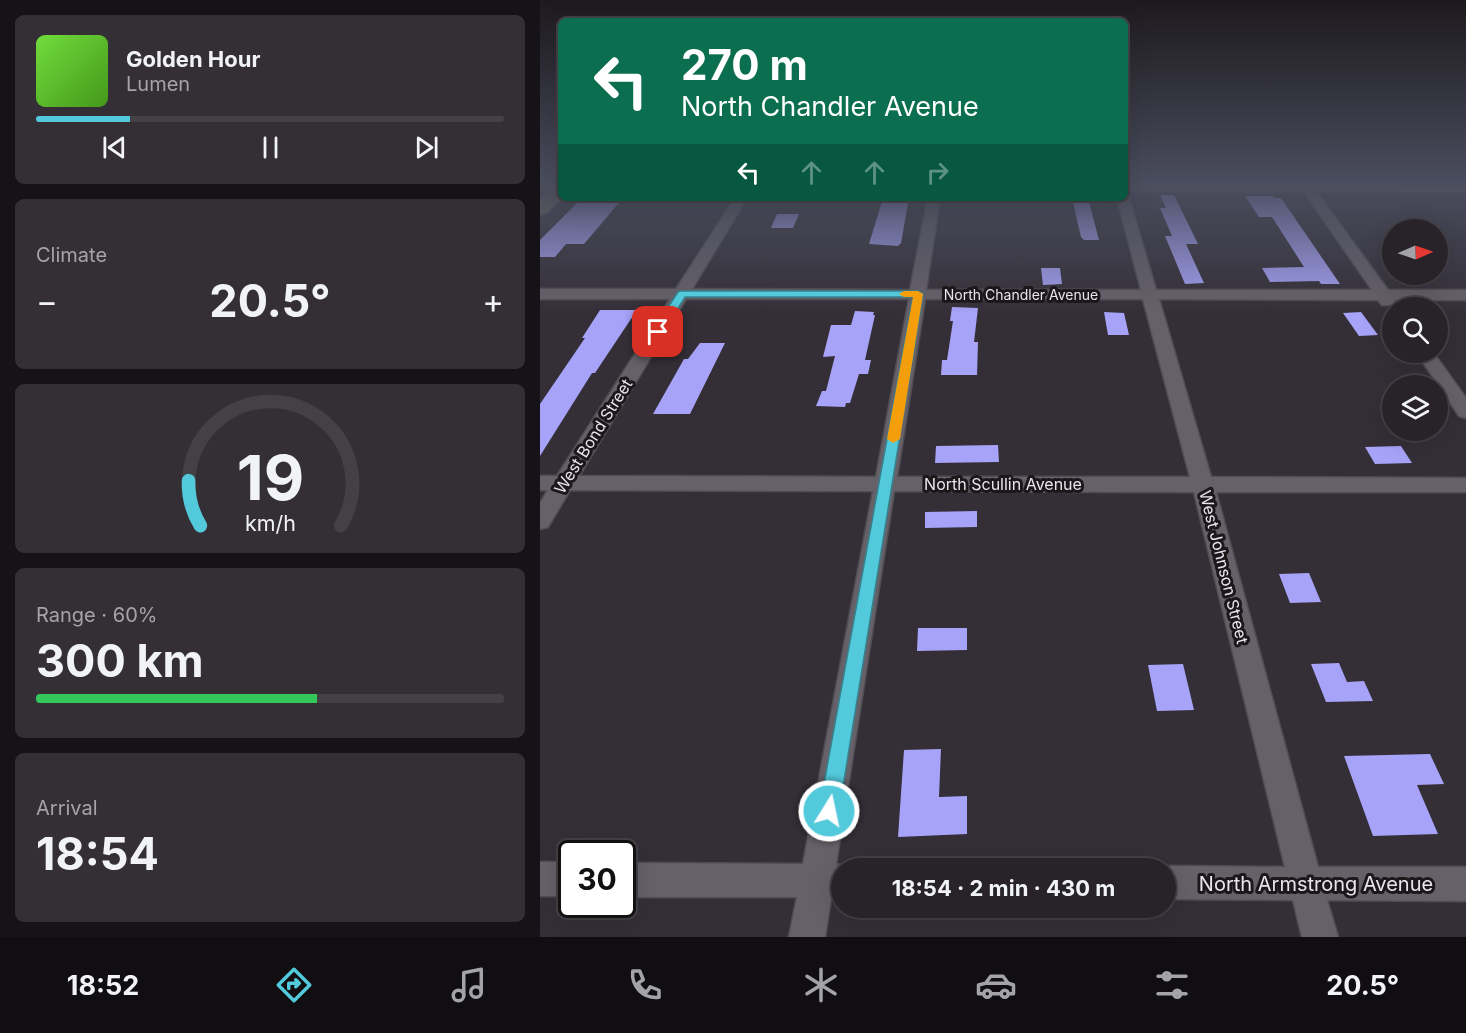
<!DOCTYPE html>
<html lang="en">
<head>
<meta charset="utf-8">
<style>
  :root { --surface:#272329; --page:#332f35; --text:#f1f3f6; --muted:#a4a4a8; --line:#434046; --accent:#53cadc }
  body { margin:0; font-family:Inter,sans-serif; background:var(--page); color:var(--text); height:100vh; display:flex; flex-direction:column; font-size:22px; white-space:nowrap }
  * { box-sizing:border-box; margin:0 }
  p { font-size:20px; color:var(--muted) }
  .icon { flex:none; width:33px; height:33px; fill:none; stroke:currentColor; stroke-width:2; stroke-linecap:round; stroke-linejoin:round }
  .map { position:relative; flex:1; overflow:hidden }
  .details { display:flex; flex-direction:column; gap:15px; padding:15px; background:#151317; width:540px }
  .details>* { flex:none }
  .guide { position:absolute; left:18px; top:18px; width:570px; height:183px; border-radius:9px; box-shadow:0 6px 24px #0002,0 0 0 2px var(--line); background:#0b6e4f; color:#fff; overflow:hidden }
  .needle { width:39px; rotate:88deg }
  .fabs { position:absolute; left:842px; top:219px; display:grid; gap:12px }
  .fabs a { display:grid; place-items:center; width:66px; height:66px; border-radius:50%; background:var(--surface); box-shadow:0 6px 24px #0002,0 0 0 2px var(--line); font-size:30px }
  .speed { position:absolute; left:18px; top:840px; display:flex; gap:12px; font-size:30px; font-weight:700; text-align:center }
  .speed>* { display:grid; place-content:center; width:78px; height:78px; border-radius:50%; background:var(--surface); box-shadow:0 6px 24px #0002,0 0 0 2px var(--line); line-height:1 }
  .speed .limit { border:3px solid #111; border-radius:9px; background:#fff; color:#111 }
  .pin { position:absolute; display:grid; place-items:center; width:51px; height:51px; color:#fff; margin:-26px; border-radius:12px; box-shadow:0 3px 9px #0006 }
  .me { position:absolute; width:66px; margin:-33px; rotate:10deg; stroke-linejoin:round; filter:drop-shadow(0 0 4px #0008) }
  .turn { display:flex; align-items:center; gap:21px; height:126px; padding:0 24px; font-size:27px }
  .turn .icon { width:78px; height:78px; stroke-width:2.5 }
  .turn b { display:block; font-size:42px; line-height:51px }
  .lanes { display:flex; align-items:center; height:57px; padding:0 24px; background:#0003; justify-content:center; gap:30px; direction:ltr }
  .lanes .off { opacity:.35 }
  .big { font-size:45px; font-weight:700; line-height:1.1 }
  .details .widget { flex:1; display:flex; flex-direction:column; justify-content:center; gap:9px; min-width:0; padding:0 21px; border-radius:9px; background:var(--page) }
  .details .dial { align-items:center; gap:0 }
  .dial svg { height:156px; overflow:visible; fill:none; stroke:var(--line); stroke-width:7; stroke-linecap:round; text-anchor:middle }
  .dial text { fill:var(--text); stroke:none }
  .song { display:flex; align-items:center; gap:18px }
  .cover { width:72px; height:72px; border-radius:9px; background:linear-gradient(135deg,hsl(100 70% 55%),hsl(100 70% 35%)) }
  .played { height:6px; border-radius:3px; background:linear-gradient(90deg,var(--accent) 20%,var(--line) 20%) }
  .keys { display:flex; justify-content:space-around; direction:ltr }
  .heat { display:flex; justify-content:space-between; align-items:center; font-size:33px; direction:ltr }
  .charge { height:9px; border-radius:4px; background:linear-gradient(90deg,#34c759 60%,var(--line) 0) }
  .trip { position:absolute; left:291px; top:858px; width:345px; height:60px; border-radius:30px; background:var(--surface); box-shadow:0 6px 24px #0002,0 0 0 2px var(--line); font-weight:700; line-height:60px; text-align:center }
  .menu { display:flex; height:96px; justify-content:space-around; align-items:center; background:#100e10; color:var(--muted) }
  .menu .icon { width:42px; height:42px }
  .menu .selected { color:var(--accent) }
  .menu b { font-size:27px; color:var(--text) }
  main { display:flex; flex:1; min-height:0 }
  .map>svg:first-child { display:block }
  .building { fill:#a7a3f9 }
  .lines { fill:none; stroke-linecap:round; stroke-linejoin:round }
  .street-casing { stroke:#504d53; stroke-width:3 }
  .secondary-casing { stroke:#504d53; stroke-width:3 }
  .primary-casing { stroke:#504d53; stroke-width:3 }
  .street { fill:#666169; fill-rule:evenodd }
  .secondary { fill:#766a55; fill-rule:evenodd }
  .primary { fill:#877441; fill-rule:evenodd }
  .route { fill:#53cadc; stroke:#36838f; stroke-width:1.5 }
  .slow { fill:#f59e0b }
  .labels { text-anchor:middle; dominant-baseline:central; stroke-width:6; stroke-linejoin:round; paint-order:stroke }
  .far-street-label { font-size:14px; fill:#e8e5ea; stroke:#1a181b }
  .street-label { font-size:16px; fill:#e8e5ea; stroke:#1a181b }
  .near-street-label { font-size:20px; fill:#e8e5ea; stroke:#1a181b }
</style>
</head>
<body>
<main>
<section class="details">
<div class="widget">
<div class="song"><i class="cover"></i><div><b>Golden Hour</b><p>Lumen</p></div></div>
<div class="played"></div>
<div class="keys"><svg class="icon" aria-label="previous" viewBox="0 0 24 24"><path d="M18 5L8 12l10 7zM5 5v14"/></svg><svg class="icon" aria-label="pause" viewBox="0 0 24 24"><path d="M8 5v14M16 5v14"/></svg><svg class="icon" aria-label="next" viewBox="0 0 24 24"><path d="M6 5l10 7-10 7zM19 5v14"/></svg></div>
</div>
<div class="widget"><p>Climate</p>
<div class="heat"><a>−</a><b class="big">20.5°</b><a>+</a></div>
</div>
<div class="widget dial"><svg viewBox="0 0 100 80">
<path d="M14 69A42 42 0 1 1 86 69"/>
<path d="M14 69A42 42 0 0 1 8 46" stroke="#53cadc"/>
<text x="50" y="56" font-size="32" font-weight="700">19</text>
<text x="50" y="72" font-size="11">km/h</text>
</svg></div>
<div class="widget"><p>Range · 60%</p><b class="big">300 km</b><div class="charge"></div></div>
<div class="widget"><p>Arrival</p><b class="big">18:54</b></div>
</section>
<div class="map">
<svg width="926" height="937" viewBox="0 0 926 937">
  <rect width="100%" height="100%" fill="#342f37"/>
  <g class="building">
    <polygon points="620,195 634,195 658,244 646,244 664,283 645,284 625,236 632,236 620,208 626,208"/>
    <polygon points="705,196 733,196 734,198 741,198 800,284 781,284 779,281 730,282 722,268 764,267 732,217 719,217"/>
    <polygon points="42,198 83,198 44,244 26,244 15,257 0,257 0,240"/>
    <polygon points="343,198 369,198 361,243 358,246 329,244"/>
    <polygon points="532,198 548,198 559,240 544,240 541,237"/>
    <polygon points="237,214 259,214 253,228 231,228"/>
    <polygon points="501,268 520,268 522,284 503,285"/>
    <polygon points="412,307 438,308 434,342 438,342 437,375 401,375 402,360 407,360 413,321 410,321"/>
    <polygon points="60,310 97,310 55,373 52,373 0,456 0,404 45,338 42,338"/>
    <polygon points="315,311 334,312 333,315 335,315 325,360 331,360 328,374 319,374 310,403 306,403 305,407 276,406 282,391 286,391 295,356 283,357 291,325 311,325"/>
    <polygon points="564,312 584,313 589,335 568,335"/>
    <polygon points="821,312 838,335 819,336 803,313"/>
    <polygon points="160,343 185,343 150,414 113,414 144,359 148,359"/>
    <polygon points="458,445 459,462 395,463 396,446"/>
    <polygon points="861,446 872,463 835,464 825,447"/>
    <polygon points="437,511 437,527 385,528 385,512"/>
    <polygon points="769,573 781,602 750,603 739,574"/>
    <polygon points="378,628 427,628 427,650 377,651"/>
    <polygon points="799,663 807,682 824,681 833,701 786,702 771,664"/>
    <polygon points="643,664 654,710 617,711 608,665"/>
    <polygon points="401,749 399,797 427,796 427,834 358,837 364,750"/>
    <polygon points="890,754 904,784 877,785 898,834 833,836 804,756"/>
  </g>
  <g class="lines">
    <defs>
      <g id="street">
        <path d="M758,183H770L848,290H926V300H854L856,302L854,305H842L838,300L619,299L671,477L926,478V492H676L778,867H926V901L787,900L798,937H762L753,900L626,899V868H621L626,866L745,867L654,492L354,491L296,864L312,868H302V898H291L285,937H249L257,897H82V863L263,864L333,491L30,490L8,527L0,529V503L8,490H0V476H17L130,299H0V289H136L195,198H207L152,289L370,290L388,198H400L386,290H601L577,198H585V195L589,198L616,290H832ZM146,299H369L336,477L39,476ZM385,299H603L650,477H357Z"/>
        <polygon points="876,352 893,352 926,398 926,418 919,416"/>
        <rect x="0" y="862" width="32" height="34"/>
      </g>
      <polygon id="secondary" points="21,184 22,198 7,213 0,215 0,199 15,185"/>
      <g id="primary">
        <rect x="0" y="183" width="21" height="8"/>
        <polygon points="585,183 926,183 926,192 585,191"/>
      </g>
    </defs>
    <use href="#street" class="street-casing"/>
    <use href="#secondary" class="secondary-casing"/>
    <use href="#primary" class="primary-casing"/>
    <use href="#street" class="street"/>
    <use href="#secondary" class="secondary"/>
    <use href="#primary" class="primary"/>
  </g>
  <linearGradient id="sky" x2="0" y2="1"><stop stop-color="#1d1a1e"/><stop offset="0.58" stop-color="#4a4d5e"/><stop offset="1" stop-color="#4a4d5e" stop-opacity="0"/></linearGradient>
  <rect width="926" height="314" fill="url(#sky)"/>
  <polygon class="route" points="378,291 383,294 299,811 296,818 289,821 282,818 279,811 373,297 145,297 122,334 114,334 112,332 138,292 141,291"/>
  <polygon class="slow" points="378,291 383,294 360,439 353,443 347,439 373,297 364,297 359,294 364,291"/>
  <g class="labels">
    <g class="far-street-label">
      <text x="481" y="294">North Chandler Avenue</text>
    </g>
    <g class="street-label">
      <text transform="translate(53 436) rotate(-58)">West Bond Street</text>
      <text x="463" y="484">North Scullin Avenue</text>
      <text transform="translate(684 567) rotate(76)">West Johnson Street</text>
    </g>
    <g class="near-street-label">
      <text x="776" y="884">North Armstrong Avenue</text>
    </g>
  </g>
</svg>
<div class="fabs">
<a><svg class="needle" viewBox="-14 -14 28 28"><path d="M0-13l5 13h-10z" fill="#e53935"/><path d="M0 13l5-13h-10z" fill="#a4a4a8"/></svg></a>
<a><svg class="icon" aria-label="search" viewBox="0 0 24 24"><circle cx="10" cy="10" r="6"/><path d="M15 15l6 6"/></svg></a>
<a><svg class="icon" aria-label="layers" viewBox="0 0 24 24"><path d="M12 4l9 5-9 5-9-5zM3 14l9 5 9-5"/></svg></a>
</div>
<div class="speed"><div class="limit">30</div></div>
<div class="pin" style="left:118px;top:332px;background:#d93025"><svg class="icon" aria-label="arrive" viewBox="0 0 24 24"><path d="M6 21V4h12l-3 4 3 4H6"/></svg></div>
<svg class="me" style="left:289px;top:811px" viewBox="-20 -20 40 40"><circle r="17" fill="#53cadc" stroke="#fff" stroke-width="3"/><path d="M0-11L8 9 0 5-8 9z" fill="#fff"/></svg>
<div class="trip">18:54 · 2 min · 430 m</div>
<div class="guide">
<div class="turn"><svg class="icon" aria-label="left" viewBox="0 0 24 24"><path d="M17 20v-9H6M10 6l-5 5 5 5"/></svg><div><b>270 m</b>North Chandler Avenue</div></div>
<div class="lanes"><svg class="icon" aria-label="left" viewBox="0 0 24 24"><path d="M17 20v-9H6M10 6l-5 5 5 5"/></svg><svg class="icon off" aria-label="ahead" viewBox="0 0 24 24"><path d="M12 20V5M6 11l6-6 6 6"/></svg><svg class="icon off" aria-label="ahead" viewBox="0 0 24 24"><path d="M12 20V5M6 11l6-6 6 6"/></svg><svg class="icon off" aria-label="right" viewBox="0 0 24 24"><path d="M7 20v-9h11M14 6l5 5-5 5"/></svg></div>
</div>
</div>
</main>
<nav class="menu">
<b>18:52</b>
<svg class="icon selected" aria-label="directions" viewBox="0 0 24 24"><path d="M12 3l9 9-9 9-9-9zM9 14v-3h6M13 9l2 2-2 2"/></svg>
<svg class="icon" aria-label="music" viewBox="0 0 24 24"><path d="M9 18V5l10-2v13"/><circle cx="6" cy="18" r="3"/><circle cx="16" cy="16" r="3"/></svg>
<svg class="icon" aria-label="phone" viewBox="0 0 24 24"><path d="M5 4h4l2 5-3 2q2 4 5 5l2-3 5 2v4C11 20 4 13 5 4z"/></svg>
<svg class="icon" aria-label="climate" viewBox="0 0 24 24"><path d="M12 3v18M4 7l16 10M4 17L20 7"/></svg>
<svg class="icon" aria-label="car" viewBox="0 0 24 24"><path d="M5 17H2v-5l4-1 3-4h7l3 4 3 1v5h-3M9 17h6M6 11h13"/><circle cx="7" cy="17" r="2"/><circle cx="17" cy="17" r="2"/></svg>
<svg class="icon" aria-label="filters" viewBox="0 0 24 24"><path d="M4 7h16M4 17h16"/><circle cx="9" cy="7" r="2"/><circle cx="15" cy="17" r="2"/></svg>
<b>20.5°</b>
</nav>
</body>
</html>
